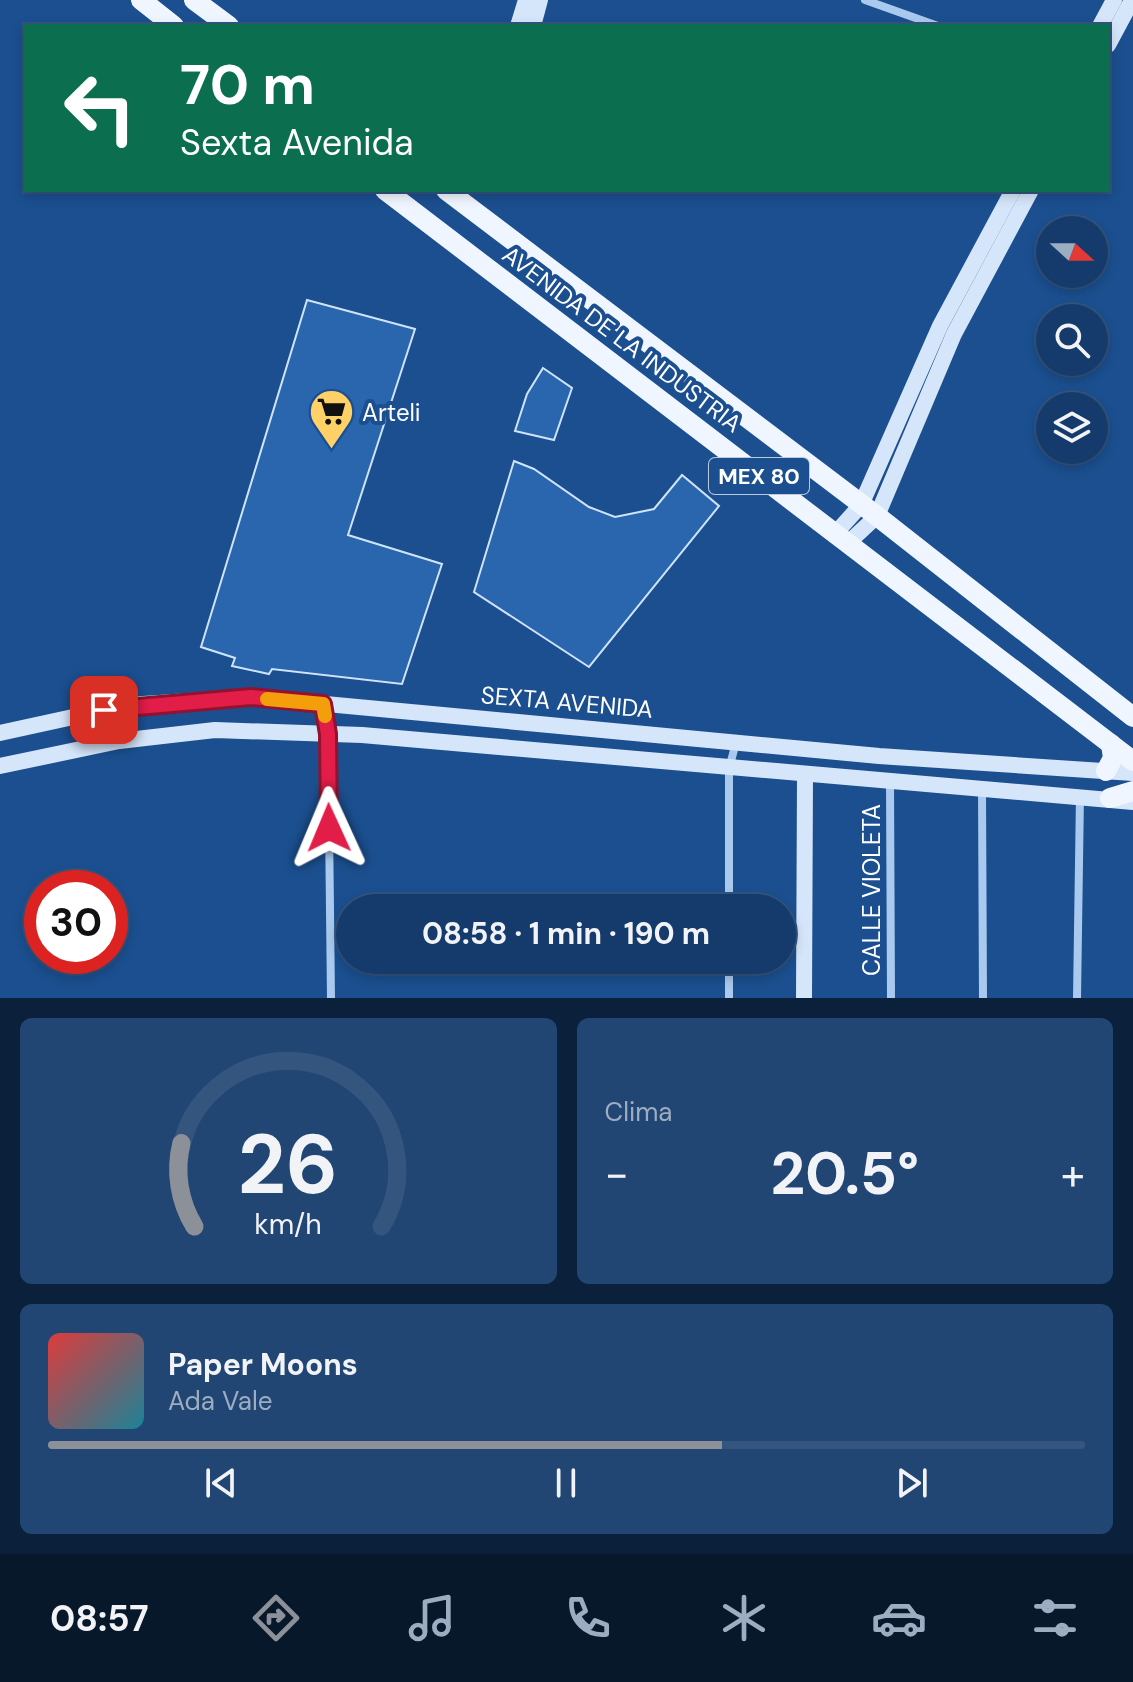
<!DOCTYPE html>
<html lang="es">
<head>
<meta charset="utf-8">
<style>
  :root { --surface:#143b6b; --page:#214673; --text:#f1f3f6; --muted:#9dadc1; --line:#33557e; --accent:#8c9099 }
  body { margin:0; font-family:"DM Sans",sans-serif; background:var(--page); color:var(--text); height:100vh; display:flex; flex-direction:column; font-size:30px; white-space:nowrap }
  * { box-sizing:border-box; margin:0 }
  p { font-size:26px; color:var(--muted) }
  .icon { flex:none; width:44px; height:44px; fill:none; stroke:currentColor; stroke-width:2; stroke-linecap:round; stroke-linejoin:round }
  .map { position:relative; height:998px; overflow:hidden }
  .side { display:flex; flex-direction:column; gap:20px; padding:20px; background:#0b203b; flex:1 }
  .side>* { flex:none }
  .hud { position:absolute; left:24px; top:24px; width:1086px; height:168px; border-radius:0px; box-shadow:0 4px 12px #0003,0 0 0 2px var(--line); background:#0b6e4f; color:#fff; overflow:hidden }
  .needle { width:52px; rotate:111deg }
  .fabs { position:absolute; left:1036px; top:216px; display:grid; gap:16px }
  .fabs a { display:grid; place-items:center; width:72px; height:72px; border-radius:50%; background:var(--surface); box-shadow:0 4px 12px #0003,0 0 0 2px var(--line); font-size:40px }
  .speed { position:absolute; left:24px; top:870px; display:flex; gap:16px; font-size:40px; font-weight:700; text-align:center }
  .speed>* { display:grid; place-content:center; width:104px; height:104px; border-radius:50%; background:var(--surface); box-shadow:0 4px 12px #0003,0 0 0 2px var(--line); line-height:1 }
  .speed .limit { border:12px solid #d22; background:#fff; color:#111 }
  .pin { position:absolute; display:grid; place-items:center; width:68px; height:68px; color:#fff; margin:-34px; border-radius:16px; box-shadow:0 4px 12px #0006 }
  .me { position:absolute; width:88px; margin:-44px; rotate:359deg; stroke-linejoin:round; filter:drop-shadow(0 0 6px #0008) }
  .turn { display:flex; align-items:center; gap:28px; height:168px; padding:0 24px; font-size:36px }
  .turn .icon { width:104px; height:104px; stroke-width:2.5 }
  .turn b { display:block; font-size:56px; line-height:68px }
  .big { font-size:60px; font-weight:700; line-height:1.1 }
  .side .widget { flex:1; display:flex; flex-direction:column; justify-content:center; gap:12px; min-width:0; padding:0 28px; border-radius:12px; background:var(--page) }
  .side .dial { align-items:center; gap:0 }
  .dial svg { height:208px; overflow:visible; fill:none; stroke:var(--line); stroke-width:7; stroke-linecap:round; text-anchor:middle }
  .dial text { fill:var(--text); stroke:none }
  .song { display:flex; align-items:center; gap:24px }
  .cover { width:96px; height:96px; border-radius:12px; background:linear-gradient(135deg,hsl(0 70% 55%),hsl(190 70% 35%)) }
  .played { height:8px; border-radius:4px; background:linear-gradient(90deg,var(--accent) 65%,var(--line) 65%) }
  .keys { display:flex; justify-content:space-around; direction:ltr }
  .heat { display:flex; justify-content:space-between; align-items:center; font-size:44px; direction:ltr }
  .side .tiles { flex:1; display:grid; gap:20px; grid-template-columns:1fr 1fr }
  .widget:last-child { grid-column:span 2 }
  .trip { position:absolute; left:336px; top:894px; width:460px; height:80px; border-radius:40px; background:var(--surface); box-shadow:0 4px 12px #0003,0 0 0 2px var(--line); font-weight:700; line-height:80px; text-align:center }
  .tab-bar { display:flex; height:128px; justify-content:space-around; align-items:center; background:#08182b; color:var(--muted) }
  .tab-bar .icon { width:56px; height:56px }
  .tab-bar .current { color:var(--accent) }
  .tab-bar b { font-size:36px; color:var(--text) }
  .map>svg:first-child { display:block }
  .building { fill:#2a66ad; stroke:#cfe3fa; stroke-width:2 }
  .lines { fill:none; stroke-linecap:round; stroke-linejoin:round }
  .street { stroke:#a9c9ee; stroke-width:8 }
  .secondary { stroke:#d6e6fa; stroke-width:16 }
  .primary { stroke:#f0f6ff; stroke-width:20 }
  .route-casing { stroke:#92132f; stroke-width:20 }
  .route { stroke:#e11d48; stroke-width:14 }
  .slow { stroke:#f59e0b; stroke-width:14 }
  .labels { text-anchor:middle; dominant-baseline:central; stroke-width:8; stroke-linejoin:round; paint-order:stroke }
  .shield { fill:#1b4f8f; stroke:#bbcadd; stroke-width:2 }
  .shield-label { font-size:22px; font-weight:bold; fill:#fff }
  .street-label { font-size:24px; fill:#fff; stroke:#1b4f8f }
  .poi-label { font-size:24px; fill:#fff; stroke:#1b4f8f; text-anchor:start }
</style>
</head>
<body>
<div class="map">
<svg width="1133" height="998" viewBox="0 0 1133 998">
  <rect width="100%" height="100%" fill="#1b4f8f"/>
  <g class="building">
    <polygon points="307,300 415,329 348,535 442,564 402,684 272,669 269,674 232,666 235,658 201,647"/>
    <polygon points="543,368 572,388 554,440 515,431 527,394"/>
    <polygon points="514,461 534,469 589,507 615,517 654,509 682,475 719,506 589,667 474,592"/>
  </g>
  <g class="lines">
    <g class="street">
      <polyline points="865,0 938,26"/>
      <polyline points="323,704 328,734 331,998"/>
      <polyline points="890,782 891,998"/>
      <polyline points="982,789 983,998"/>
      <polyline points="729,908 729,769 736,742"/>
      <polyline points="729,998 729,960"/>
      <polyline points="1077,998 1080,795"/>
    </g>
    <g class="secondary">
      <polyline points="518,26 526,0"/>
      <polyline points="533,26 540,0"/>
      <polyline points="1100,26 1114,0"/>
      <polyline points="1108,45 1132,0"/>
      <polyline points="834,535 861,505 940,326 1013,190"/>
      <polyline points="847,544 877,516 954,334 1031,190"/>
      <polyline points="0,733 128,705 251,697 879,756 1133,773"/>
      <polyline points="0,766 119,741 215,730 362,735 1133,802"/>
      <polyline points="804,998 805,775"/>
    </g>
    <g class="primary">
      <polyline points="141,0 174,26"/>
      <polyline points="194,0 229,26"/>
      <polyline points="385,190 1133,761"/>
      <polyline points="446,190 877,516 1133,717"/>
      <polyline points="1106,771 1113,758 1111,744"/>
      <polyline points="1110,798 1133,791"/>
    </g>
  </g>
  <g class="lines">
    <defs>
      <polyline id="route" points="104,710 251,697 323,704 328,734 329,828"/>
    </defs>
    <use href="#route" class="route-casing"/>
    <use href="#route" class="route"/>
    <polyline class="slow" points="267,699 323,704 325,716"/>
  </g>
  <defs>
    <symbol id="supermarket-pin" viewBox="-11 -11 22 30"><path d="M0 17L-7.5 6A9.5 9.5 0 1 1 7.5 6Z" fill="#ffd166" stroke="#1b4f8f"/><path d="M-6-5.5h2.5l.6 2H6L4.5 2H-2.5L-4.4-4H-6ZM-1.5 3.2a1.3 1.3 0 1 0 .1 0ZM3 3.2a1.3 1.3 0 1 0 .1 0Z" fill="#111"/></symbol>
  </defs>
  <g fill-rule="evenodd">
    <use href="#supermarket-pin" x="306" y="386" width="51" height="69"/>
  </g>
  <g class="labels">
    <rect class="shield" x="709" y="458" width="100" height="36" rx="6"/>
    <g class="shield-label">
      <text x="759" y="476">MEX 80</text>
    </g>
    <g class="street-label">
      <text transform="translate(622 339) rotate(37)">AVENIDA DE LA INDUSTRIA</text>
      <text transform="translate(567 702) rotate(5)">SEXTA AVENIDA</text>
      <text transform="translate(871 890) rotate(-90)">CALLE VIOLETA</text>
    </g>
    <g class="poi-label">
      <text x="362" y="412">Arteli</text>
    </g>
  </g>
</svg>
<div class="fabs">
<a><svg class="needle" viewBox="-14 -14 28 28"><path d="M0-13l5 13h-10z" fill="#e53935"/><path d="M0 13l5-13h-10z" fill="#9dadc1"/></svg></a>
<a><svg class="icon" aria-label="search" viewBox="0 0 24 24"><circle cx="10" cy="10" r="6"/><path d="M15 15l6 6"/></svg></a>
<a><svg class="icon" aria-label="layers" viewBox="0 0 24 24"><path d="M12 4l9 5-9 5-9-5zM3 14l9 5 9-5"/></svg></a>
</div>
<div class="speed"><div class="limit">30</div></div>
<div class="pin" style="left:104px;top:710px;background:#d93025"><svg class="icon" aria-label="arrive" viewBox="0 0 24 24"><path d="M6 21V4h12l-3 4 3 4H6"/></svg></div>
<svg class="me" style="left:329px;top:828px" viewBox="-20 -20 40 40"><path d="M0-17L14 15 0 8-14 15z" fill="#e11d48" stroke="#fff" stroke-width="4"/></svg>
<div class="trip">08:58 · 1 min · 190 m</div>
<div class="hud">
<div class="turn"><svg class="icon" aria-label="left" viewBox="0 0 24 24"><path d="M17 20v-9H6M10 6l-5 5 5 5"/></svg><div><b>70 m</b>Sexta Avenida</div></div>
</div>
</div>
<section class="side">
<div class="tiles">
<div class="widget dial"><svg viewBox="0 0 100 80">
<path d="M14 69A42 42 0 1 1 86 69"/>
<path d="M14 69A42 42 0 0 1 9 37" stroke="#8c9099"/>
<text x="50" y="56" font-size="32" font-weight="700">26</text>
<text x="50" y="72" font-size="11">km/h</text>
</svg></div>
<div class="widget"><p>Clima</p>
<div class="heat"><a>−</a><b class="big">20.5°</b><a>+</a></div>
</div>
<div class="widget">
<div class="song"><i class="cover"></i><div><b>Paper Moons</b><p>Ada Vale</p></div></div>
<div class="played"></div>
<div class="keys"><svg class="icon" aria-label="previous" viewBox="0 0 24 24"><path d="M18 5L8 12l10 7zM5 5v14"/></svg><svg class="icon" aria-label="pause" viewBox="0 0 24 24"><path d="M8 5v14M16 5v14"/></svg><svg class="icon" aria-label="next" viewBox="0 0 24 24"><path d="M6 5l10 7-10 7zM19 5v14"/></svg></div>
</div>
</div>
</section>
<nav class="tab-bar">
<b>08:57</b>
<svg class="icon current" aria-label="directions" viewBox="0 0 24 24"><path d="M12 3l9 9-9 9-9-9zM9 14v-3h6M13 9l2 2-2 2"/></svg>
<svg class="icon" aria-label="music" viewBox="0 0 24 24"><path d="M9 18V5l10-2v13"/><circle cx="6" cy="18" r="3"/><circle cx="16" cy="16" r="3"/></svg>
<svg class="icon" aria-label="phone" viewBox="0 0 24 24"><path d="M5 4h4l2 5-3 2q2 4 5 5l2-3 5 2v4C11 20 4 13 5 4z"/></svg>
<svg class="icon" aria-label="climate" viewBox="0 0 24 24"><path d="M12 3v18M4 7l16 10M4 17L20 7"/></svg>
<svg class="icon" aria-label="car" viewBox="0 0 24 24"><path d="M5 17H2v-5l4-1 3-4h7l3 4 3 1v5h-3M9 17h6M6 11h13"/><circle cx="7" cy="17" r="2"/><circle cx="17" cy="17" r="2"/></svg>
<svg class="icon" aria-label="filters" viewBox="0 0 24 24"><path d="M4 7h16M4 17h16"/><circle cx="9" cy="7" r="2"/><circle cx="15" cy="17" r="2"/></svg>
</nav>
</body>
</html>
